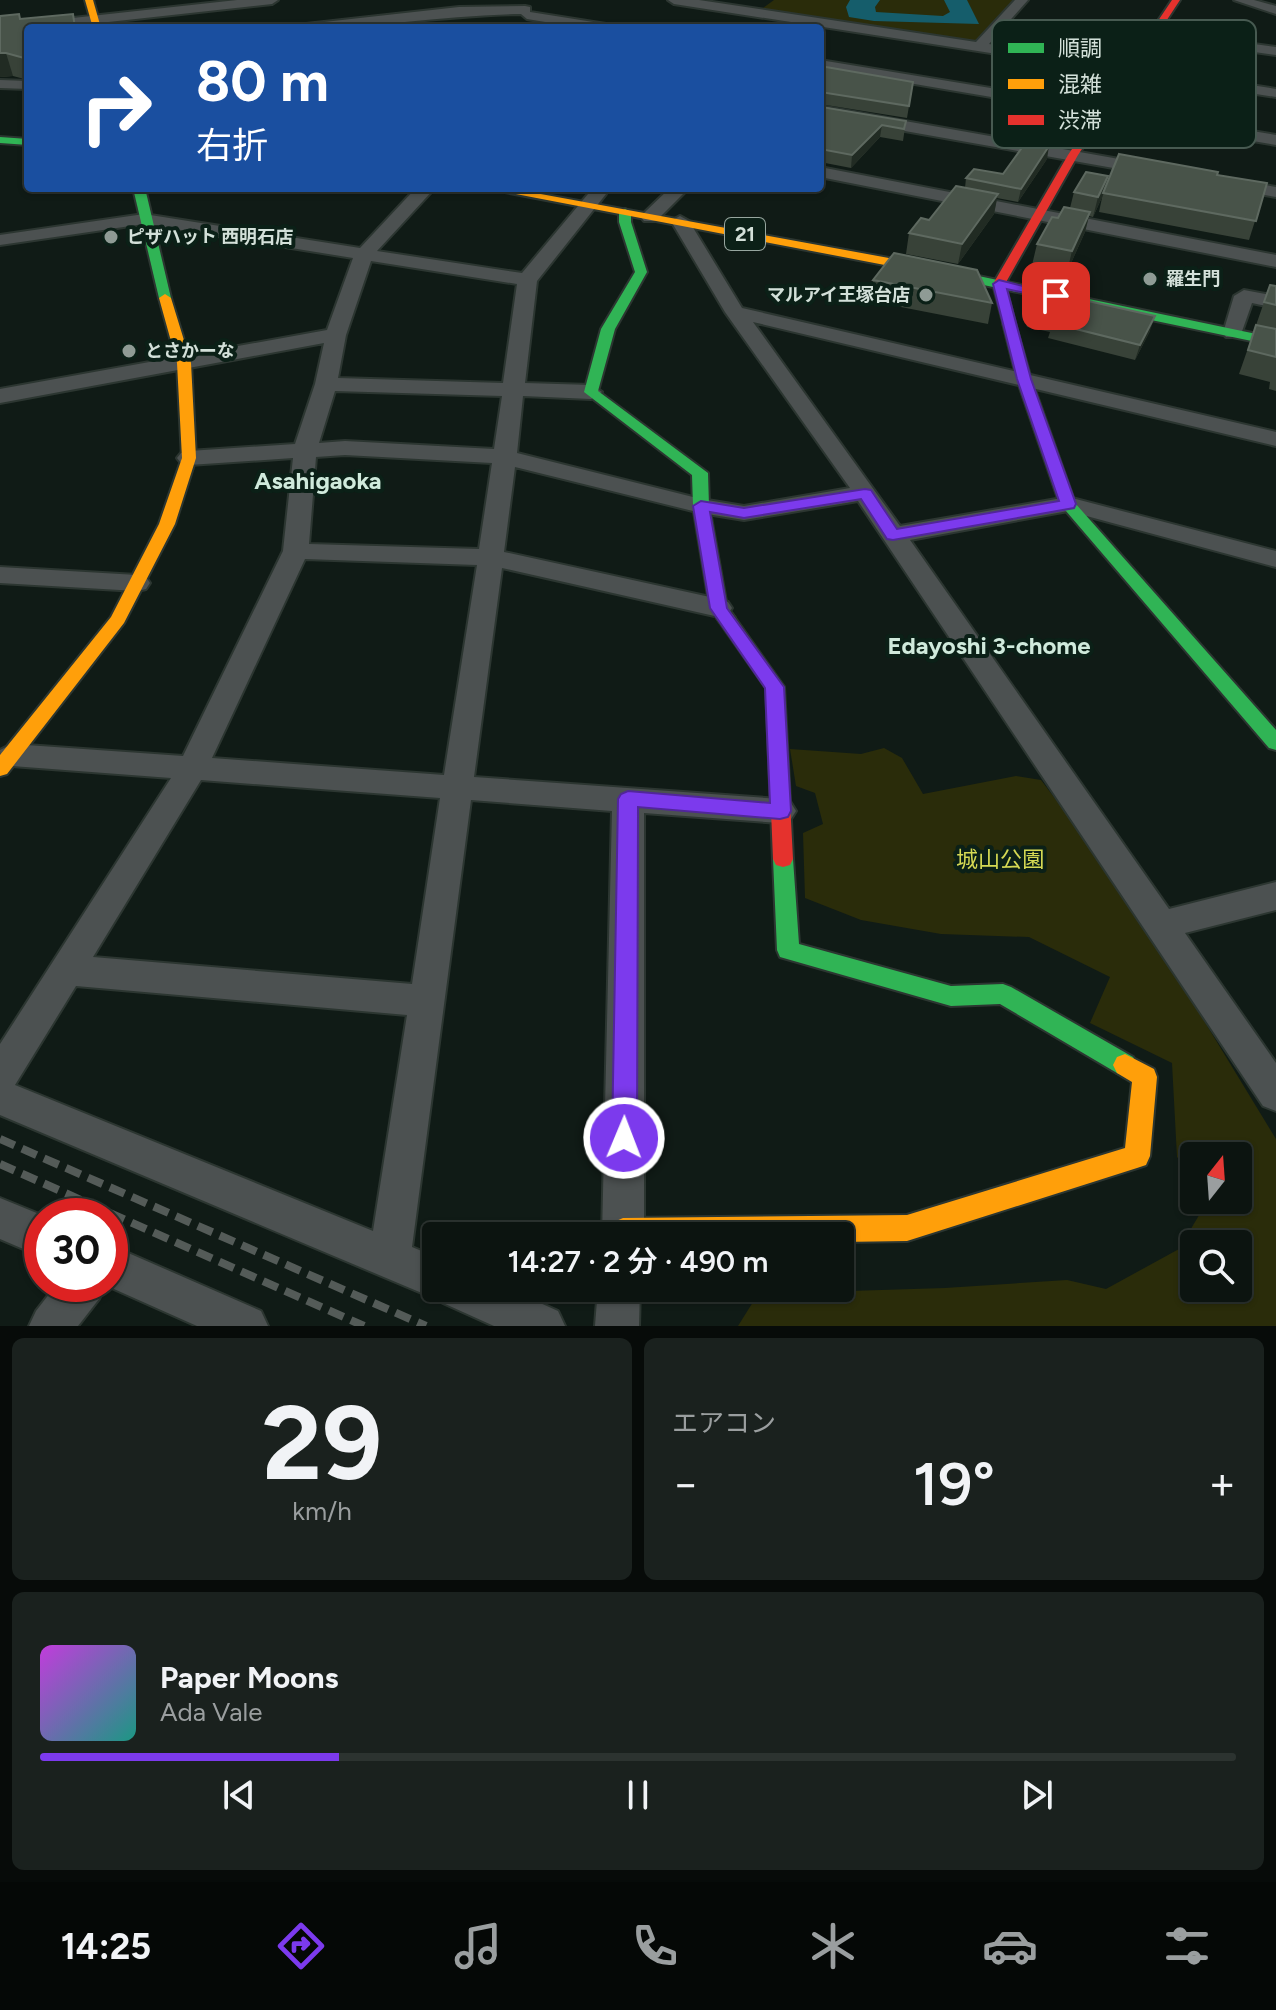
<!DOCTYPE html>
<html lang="ja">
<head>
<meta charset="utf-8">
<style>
  :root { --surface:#0c1410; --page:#1a211e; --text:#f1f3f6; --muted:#9a9e9f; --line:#2c3330; --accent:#7c3aed }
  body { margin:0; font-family:Figtree,"Noto Sans JP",sans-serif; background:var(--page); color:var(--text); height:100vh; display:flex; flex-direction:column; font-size:30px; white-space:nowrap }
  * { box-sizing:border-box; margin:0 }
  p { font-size:26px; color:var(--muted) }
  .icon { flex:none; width:44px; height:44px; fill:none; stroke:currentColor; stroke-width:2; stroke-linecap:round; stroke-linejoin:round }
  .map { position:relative; height:1326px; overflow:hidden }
  .panel { display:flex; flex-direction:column; gap:12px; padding:12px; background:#070b09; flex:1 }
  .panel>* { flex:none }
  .banner { position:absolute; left:24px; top:24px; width:800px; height:168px; border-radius:8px; box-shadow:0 2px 6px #0004,0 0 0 2px var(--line); background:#1a4fa0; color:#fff; overflow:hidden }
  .needle { width:52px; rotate:17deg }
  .buttons { position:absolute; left:1180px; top:1142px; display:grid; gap:16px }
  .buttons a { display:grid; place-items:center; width:72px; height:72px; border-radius:8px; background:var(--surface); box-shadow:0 2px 6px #0004,0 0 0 2px var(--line); font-size:40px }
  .speed { position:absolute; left:24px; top:1198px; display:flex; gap:16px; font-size:40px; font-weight:700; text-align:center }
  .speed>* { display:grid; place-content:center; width:104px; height:104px; border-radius:50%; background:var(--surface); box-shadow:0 2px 6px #0004,0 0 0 2px var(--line); line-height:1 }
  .speed .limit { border:12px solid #d22; background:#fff; color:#111 }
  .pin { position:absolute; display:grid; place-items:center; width:68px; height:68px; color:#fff; margin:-34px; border-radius:16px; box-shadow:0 4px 12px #0006 }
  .me { position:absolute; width:88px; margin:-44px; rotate:1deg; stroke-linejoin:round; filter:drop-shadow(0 0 6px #0008) }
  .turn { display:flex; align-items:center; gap:28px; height:168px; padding:0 40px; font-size:36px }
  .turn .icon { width:104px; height:104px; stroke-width:2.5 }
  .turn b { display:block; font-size:56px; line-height:68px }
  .big { font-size:60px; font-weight:600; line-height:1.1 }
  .panel .card { flex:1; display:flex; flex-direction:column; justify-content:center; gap:12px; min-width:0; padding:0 28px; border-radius:12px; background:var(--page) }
  .panel .dial { align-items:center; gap:0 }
  .dial b { font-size:104px; line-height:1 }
  .song { display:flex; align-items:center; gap:24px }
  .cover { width:96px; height:96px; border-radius:12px; background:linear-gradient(135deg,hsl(290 70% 55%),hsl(170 70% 35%)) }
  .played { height:8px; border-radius:4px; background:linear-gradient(90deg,var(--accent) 25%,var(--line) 25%) }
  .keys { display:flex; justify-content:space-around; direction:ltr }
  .heat { display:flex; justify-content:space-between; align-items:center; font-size:44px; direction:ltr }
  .panel .tiles { flex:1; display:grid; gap:12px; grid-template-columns:1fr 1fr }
  .card:last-child { grid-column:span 2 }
  .trip { position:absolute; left:422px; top:1222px; width:432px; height:80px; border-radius:8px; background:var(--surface); box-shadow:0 2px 6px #0004,0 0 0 2px var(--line); font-weight:600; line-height:80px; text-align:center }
  .tabs { display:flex; height:128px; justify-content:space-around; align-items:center; background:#050806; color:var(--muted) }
  .tabs .icon { width:56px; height:56px }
  .tabs .on { color:var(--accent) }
  .tabs b { font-size:36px; color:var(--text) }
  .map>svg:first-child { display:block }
  .green { fill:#2a2c0a; fill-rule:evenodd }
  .water { fill:#155d6b }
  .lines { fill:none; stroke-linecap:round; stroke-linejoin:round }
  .street-casing { stroke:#2c3631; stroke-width:4 }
  .fast-casing { stroke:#2c3631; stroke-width:4 }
  .slow-casing { stroke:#2c3631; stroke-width:4 }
  .jam-casing { stroke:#2c3631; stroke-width:4 }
  .street { fill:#4c5151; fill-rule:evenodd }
  .fast { fill:#30b455; fill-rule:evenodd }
  .slow { fill:#ff9f0a; fill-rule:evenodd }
  .jam { fill:#e5322d; fill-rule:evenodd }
  .rail { stroke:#545b58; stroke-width:8; stroke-dasharray:16 8; stroke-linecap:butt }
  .wall { fill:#384238 }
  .shaded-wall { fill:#212b23 }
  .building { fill:#485349; stroke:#5e6960; stroke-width:2 }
  .route { fill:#7c3aed; stroke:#51269a; stroke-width:2 }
  .poi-dot { fill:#8f9b95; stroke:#0b2017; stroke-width:3 }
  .labels { text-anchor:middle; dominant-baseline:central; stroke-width:8; stroke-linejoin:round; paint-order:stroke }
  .far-poi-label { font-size:18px; font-weight:bold; fill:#d3e0d9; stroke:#0b2017; text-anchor:start }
  .shield { fill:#0b2017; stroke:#97a69f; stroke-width:2 }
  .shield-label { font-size:20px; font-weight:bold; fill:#d3e0d9 }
  .park-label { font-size:22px; fill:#d5d953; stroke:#0b2017 }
  .neighbourhood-label { font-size:24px; font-weight:bold; fill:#d0eadc; stroke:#0b2017 }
  .key { fill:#0b2017; stroke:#475a51; stroke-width:2 }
  .key-label { font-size:22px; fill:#d3e0d9 }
</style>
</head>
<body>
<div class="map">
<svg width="1276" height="1326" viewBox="0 0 1276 1326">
  <rect width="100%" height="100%" fill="#101b16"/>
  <g class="green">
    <polygon points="774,0 1018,0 978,43 764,12 763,8"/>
    <path d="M884,748L902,758L923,794L1016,776L1041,780L1125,891L1276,1139V1326H738L758,1294L945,1288L1067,1280L1106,1289L1179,1249L1208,1200H1238V1156H1194V1176L1177,1157L1172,1063L1090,1023L1110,977L1029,937L941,934L861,920L805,898L803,833L823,824L815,793L796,786L790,749L861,754ZM1194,1244H1238V1288H1194Z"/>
  </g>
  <polygon class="water" points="850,0 880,0 875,7 876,12 943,16 950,12 944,0 967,0 979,24 874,21 849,17 846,7"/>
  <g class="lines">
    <defs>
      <g id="street">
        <polygon points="237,0 278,0 272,4 54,28 28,28 28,31 0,34 0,26"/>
        <polygon points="668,0 699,0 976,42 1015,0 1028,0 989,44 1276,89 1276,97 674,4"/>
        <polygon points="1234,0 1254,0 1276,6 1276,14"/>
        <path d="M525,6L530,7V12L606,24L613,28H582L527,19L521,14C447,15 374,28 299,28L306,24L459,7Z"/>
        <polygon points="1153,30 1276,47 1276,55 1148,37 1148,31"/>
        <polygon points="820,60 1276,135 1276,145 820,68"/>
        <polygon points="0,80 28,81 28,89 0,88"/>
        <polygon points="820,106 1153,165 1161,170 1153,175 820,116"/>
        <polygon points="820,167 1276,255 1276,267 820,177"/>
        <polygon points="1230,179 1276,187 1276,197 1224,188 1221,184"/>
        <path d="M416,188H435L377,251L522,273L588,194L584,188H602L606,194L537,281L525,383L591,385L602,392L591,399L523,396L517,453L701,499L744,506L850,488L725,312L671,221L680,216L689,221L742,308L1276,432V446L753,322L900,526L1068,497L1276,551V567L1068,511L910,540L1169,909L1276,882V910L1185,933L1276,1063V1111L1263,1106L858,501L744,520L701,513L515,467L504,552L719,599L728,602L732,608L728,614L719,617L502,568L474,777L780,799L791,803L796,811L791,819L780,823L644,813V1236H602L612,811L471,800L412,1247L436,1257V1288H507L558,1311L565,1326H494L443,1303L441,1297L436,1299L0,1115V1044L171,778L12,766L1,763L0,750L12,744L183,756L283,551L293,458L189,465L181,463L177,458L181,453L189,451L295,444L315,384L324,343L0,403V389L327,330L353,258L144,224L0,245V235L144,214L360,248ZM371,261L517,284L503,383L338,378L346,335ZM335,391L502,396L494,449L345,441L319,443ZM345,455L492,463L479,549L309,544L316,457ZM305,559L477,565L444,775L212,758ZM201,780L440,798L412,984L93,957ZM76,986L407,1015L373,1231L15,1085Z"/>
        <polygon points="670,188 689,188 656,221 644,221 641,217 644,213"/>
        <polygon points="1244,290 1276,296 1276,308 1252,303 1240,337 1226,337 1223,333 1234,296"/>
        <polygon points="0,567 137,575 146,577 150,583 146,589 137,591 0,583"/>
        <polygon points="0,1198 44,1216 42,1257 0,1239"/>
        <polygon points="110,1245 261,1311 268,1326 197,1326 105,1285 99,1299 78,1326 29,1326 36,1311 57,1284 110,1284"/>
        <polygon points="598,1288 640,1288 639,1326 595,1326"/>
      </g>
      <g id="fast">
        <polygon points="0,137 28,139 28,145 0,143"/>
        <polygon points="133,188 145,188 171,298 169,301 159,298"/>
        <polygon points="625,209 631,212 631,222 647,272 615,329 598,391 708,473 709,506 727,607 735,618 726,624 720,622 710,608 693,506 692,475 584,392 601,329 635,272 619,222 619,212"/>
        <polygon points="916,263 1276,338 1276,346 912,270 910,267"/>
        <polygon points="1009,319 1015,323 1031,379 1075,503 1276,730 1276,750 1269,748 1060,504 1017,379 1003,323"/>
        <polygon points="783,851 790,853 793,859 799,944 951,986 1003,984 1011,987 1133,1057 1137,1065 1133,1073 1125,1076 1117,1073 1000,1004 951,1006 780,957 777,950 773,859 776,853"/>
      </g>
      <g id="slow">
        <polygon points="85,0 93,0 101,28 93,28"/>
        <polygon points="484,188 508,188 916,263 922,267 916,271"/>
        <polygon points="165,294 171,298 191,363 196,458 175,524 124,623 7,774 0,776 0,755 111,617 159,524 182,458 177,363 159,298"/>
        <polygon points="1125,1054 1154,1069 1157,1077 1150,1156 1146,1165 1137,1168 907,1241 840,1242 840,1236 612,1236 610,1231 614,1222 623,1218 907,1215 1125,1148 1132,1082 1117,1073 1113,1065 1117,1057"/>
      </g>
      <g id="jam">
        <polygon points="1172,0 1180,0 1078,155 1005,284 1015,323 1004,326 993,284 1068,155"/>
        <polygon points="726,612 732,614 784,687 793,859 790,865 783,867 776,865 773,859 766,688 717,618"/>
      </g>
    </defs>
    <use href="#street" class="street-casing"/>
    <use href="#fast" class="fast-casing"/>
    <use href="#slow" class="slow-casing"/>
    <use href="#jam" class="jam-casing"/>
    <use href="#street" class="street"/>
    <use href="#fast" class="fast"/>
    <use href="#slow" class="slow"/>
    <use href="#jam" class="jam"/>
    <g class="rail">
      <polyline points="0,1139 426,1326"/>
      <polyline points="0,1164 364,1326"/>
    </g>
  </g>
  <g class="wall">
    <polygon points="0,16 20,19 28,28 28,80 13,76 0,77"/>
    <polygon points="820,72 913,82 907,118 820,104 821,107 906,121 903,141 880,137 851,168 820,162"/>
    <polygon points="1047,159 1018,202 997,198 994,214 958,264 906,254 909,233 929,220 965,188 966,178 1003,174"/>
    <polygon points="1217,175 1267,183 1249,240 1099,212 1103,193"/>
    <polygon points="1108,176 1103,195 1093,217 1089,216 1085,232 1067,272 1032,265 1037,244 1058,218 1070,208 1074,192"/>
    <polygon points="873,280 992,303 988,324 870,301"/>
    <polygon points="1270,285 1276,286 1276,391 1269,389 1270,382 1239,374"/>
    <polygon points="1026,296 1150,331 1135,360 1048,338 1050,332 1027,327 1022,310"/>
  </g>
  <g class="shaded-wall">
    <polygon points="0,53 6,53 13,76 0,77"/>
    <polygon points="28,57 28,71 24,58"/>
    <polygon points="882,125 880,137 851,168 852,155"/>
    <polygon points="1049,146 1047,159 1018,202 1021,189"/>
    <polygon points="1108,176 1103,195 1093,217 1098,197"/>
    <polygon points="998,194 994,214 958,264 962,244"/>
    <polygon points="1090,212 1085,232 1067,272 1072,251"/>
    <polygon points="1155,316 1150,331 1135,360 1140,345"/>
  </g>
  <g class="building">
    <polygon points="19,14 20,19 73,14 75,28 28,28 28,57 24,58 6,53 0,53 0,16"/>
    <polygon points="826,67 913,82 909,106 820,92 820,72"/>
    <polygon points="820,100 821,107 906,121 904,129 882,125 852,155 820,149"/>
    <polygon points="1026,142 1049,146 1021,189 966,178 974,169 1003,174"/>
    <polygon points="1119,154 1218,172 1217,175 1267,183 1256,221 1103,193"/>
    <polygon points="1086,172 1108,176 1098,197 1074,192"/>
    <polygon points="956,186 998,194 962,244 909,233 921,218 929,220"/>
    <polygon points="1064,207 1090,212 1072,251 1037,244 1052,217 1058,218"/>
    <polygon points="894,253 977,270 992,303 873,280"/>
    <polygon points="1270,285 1276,286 1276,305 1264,302"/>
    <polygon points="1030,288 1155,316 1140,345 1052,323 1055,318 1031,312 1026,296"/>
    <polygon points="1256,325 1276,329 1276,357 1248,350"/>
  </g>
  <polygon class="route" points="999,280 1063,296 1056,300 1007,289 1031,379 1076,504 1074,508 893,540 887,539 861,499 744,518 710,512 727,608 784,687 791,811 788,817 780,819 638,807 637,1138 633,1147 624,1150 615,1147 612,1138 618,799 621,794 628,791 770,803 765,688 710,608 693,506 701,501 744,508 865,489 871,490 897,529 1059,501 1017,379 993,284"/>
  <g class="poi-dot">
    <circle cx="111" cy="237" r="8"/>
    <circle cx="1150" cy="279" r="8"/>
    <circle cx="926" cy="295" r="8"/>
    <circle cx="129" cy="351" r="8"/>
  </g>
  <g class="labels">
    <g class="far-poi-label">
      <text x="127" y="237">ピザハット 西明石店</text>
      <text x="1166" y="279">羅生門</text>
      <text x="910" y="295" text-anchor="end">マルアイ王塚台店</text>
      <text x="145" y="351">とさかーな</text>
    </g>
    <rect class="shield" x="725" y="218" width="40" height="32" rx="6"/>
    <g class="shield-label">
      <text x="745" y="234">21</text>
    </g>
    <g class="park-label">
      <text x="1000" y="859">城山公園</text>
    </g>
    <g class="neighbourhood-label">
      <text x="318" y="480">Asahigaoka</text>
      <text x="989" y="645">Edayoshi 3-chome</text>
    </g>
  </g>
  <rect x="992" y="20" width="264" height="128" rx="12" class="key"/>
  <rect x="1008" y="43" width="36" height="10" fill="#30b455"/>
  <rect x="1008" y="79" width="36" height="10" fill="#ff9f0a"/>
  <rect x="1008" y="115" width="36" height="10" fill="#e5322d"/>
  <g class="key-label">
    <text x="1058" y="56">順調</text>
    <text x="1058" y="92">混雑</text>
    <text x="1058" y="128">渋滞</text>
  </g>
</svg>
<div class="buttons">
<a><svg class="needle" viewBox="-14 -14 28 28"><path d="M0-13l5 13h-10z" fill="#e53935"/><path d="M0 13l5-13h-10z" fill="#9a9e9f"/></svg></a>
<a><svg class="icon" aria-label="search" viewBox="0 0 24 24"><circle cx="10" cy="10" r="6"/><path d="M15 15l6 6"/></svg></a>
</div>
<div class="speed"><div class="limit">30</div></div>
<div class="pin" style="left:1056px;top:296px;background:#d93025"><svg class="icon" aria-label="arrive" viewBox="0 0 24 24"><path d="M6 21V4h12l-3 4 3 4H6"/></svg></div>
<svg class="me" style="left:624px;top:1138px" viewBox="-20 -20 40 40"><circle r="17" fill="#7c3aed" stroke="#fff" stroke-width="3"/><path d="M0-11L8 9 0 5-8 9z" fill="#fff"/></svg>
<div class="trip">14:27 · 2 分 · 490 m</div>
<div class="banner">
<div class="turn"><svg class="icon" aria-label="right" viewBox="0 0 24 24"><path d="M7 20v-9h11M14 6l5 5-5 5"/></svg><div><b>80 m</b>右折</div></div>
</div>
</div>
<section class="panel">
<div class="tiles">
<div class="card dial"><b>29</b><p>km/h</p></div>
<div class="card"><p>エアコン</p>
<div class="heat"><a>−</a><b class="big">19°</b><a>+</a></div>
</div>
<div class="card">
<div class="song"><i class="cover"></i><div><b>Paper Moons</b><p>Ada Vale</p></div></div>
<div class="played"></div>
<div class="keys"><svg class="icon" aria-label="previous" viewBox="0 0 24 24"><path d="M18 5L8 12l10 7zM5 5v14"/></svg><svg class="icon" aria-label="pause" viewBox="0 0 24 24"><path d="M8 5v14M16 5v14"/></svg><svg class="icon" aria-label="next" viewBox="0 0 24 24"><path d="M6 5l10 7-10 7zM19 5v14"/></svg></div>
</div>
</div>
</section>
<nav class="tabs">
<b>14:25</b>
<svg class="icon on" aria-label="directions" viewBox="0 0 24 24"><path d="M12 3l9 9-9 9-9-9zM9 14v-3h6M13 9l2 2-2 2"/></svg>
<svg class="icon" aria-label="music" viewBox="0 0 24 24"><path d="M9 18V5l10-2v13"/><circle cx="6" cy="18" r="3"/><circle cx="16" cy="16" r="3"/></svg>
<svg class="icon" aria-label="phone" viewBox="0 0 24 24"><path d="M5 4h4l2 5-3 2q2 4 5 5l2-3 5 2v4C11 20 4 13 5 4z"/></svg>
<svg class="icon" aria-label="climate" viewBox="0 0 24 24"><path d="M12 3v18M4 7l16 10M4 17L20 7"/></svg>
<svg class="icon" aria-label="car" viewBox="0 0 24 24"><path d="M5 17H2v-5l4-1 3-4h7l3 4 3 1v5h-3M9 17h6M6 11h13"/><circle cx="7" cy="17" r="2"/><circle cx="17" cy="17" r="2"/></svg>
<svg class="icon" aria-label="filters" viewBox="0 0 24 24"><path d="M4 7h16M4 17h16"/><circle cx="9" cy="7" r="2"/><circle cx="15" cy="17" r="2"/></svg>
</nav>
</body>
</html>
